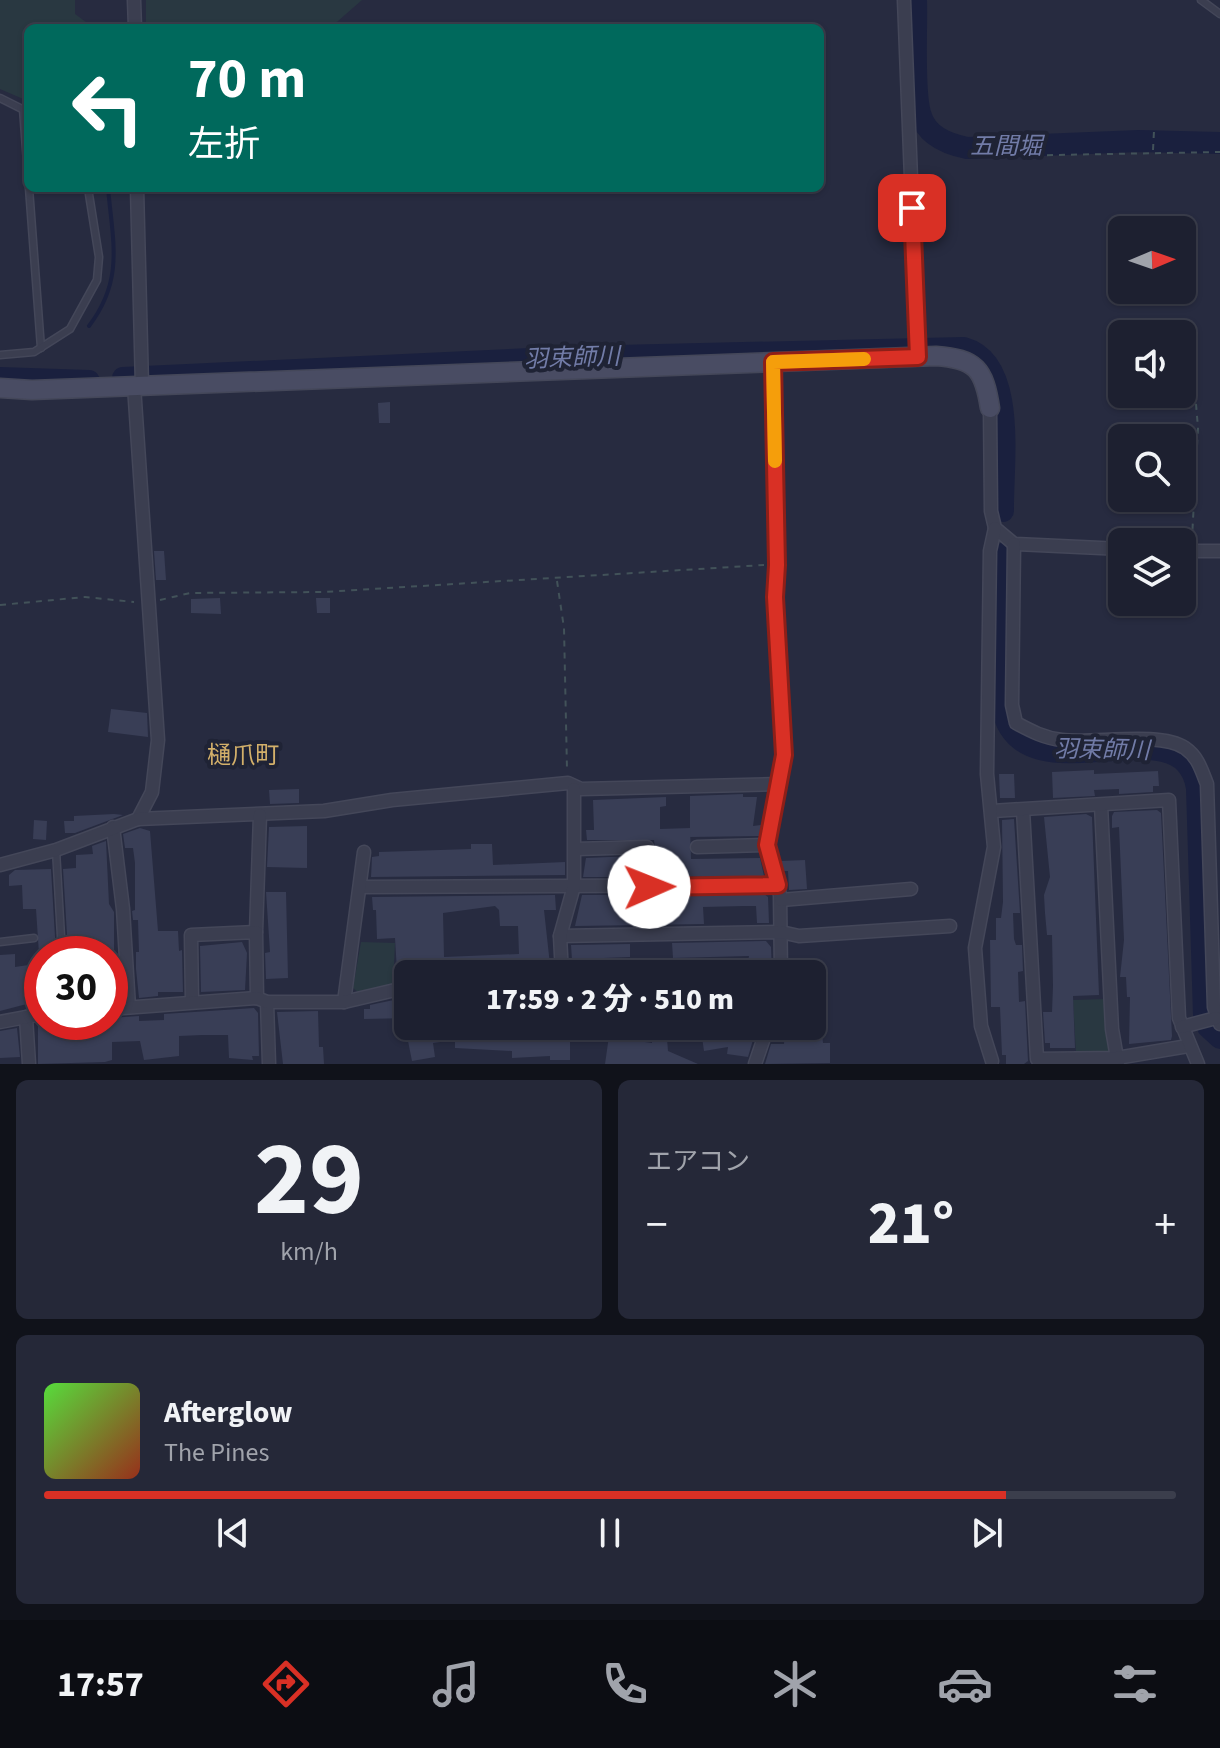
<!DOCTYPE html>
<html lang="ja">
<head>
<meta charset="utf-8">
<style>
  :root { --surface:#1d2030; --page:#252838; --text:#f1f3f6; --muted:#a0a3ab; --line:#3b3e4c; --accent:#d93025 }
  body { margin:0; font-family:"Source Sans 3","Noto Sans JP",sans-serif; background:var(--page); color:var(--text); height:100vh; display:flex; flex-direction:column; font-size:30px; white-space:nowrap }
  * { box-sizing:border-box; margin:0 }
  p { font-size:26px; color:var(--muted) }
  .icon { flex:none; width:44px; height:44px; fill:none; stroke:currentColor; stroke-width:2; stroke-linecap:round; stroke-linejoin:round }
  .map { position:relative; height:1064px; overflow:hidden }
  .panel { display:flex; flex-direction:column; gap:16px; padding:16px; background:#10121a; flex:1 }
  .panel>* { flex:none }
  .top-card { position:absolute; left:24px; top:24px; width:800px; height:168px; border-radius:12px; box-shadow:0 2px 6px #0004,0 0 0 2px var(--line); background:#00695c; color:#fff; overflow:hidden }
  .needle { width:52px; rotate:88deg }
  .fabs { position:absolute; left:1108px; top:216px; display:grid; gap:16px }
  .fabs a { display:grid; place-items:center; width:88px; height:88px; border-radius:12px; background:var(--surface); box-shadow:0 2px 6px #0004,0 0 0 2px var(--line); font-size:40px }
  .speed { position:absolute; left:24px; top:936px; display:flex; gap:16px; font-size:40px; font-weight:700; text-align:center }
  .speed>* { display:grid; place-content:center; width:104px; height:104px; border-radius:50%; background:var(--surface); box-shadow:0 2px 6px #0004,0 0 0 2px var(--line); line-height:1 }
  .speed .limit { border:12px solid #d22; background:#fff; color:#111 }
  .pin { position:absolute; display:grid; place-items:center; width:68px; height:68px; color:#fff; margin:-34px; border-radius:16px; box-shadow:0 4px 12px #0006 }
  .me { position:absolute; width:88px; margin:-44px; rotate:89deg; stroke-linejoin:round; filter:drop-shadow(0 0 6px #0008) }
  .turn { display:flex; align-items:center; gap:28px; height:168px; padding:0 32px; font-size:36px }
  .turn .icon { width:104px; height:104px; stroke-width:2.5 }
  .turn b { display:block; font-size:56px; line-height:68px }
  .big { font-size:60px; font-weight:800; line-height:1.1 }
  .panel .card { flex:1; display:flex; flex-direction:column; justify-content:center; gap:12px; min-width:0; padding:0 28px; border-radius:12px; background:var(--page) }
  .panel .dial { align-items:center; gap:0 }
  .dial b { font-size:104px; line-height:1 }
  .song { display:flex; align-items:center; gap:24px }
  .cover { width:96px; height:96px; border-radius:12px; background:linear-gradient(135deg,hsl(110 70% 55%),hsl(10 70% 35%)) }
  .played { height:8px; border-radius:4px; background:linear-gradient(90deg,var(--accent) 85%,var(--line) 85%) }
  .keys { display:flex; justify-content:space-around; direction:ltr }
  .heat { display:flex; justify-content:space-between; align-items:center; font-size:44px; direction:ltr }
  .panel .tiles { flex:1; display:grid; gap:16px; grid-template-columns:1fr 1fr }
  .card:last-child { grid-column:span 2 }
  .trip { position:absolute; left:394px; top:960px; width:432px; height:80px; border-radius:12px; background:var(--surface); box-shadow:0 2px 6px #0004,0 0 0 2px var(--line); font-weight:800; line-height:80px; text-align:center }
  .tab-bar { display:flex; height:128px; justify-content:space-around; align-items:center; background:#0c0d13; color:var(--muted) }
  .tab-bar .icon { width:56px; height:56px }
  .tab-bar .current { color:var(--accent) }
  .tab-bar b { font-size:36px; color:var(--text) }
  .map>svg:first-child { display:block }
  .green { fill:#293841 }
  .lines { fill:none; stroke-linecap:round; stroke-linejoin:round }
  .stream { stroke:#1a203e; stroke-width:4 }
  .river { stroke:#1a203e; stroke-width:22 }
  .building { fill:#393e56; fill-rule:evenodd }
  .lane-casing { stroke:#444759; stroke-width:9 }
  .street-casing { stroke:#444759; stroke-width:15 }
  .secondary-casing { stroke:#444759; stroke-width:21 }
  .path { stroke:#425259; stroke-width:2; stroke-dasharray:6 6; stroke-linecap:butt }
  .lane { stroke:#3b3e50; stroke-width:6 }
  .street { stroke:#3b3e50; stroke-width:12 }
  .secondary { stroke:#494c63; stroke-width:18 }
  .route-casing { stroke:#8d1f18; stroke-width:20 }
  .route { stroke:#d93025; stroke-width:14 }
  .slow { stroke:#f59e0b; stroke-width:14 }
  .labels { text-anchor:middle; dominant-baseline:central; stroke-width:8; stroke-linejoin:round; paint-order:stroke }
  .water-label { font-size:24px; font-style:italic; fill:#727ca8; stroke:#1f2335 }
  .neighbourhood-label { font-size:24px; fill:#d3b06a; stroke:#1f2335 }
</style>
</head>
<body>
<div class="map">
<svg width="1220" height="1064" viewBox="0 0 1220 1064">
  <rect width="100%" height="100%" fill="#272b40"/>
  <g class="green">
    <polygon points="0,0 75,0 75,14 94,28 28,28 28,101 0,89"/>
    <polygon points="146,0 362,0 330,28 146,28"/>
    <polygon points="361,942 395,943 393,986 359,993 353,988"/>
    <polygon points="1106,999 1110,1051 1076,1053 1073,1000"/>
  </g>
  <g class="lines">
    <path class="stream" d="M89,326C124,280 113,243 108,188"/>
    <g class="river">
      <path d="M916,0C917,28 913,89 920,113C926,136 947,144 967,148L1139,141L1220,143"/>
      <polyline points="0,378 89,381"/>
      <path d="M123,378L575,357L964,348C1018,363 1002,466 1003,511"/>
      <path d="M1002,554V708C1023,805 1183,698 1197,788L1204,1015L1208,1027L1220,1038"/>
    </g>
  </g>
  <g class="building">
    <polygon points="390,402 390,423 379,423 378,403"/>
    <polygon points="154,551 164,551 166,580 156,580"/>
    <polygon points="220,598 221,614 191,613 191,599"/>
    <polygon points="316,598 330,598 330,613 317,613"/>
    <polygon points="111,709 147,713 148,737 108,732"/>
    <polygon points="1094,770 1094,774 1158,771 1159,786 1153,786 1153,792 1119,794 1119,789 1094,790 1095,796 1053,798 1052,772"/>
    <polygon points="999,774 1014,774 1015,798 1000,798"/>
    <polygon points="299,789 299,803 270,804 269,790"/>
    <polygon points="743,794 743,797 757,797 753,826 761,825 760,836 690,837 690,796"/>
    <polygon points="666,797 666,806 660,807 660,829 690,828 691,859 760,858 764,876 658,877 654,840 587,840 586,830 594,830 593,800"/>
    <polygon points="1157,810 1161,813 1172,1036 1171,1040 1129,1044 1130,997 1127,997 1126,977 1120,977 1124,940 1119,827 1112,828 1112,816 1114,812"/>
    <polygon points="114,814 123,815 75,833 65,833 64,821 74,821 74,816"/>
    <polygon points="1086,814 1092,817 1099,995 1073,996 1075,1048 1050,1048 1050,1043 1045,1043 1043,1012 1052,1012 1053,986 1052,935 1047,935 1045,913 1044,895 1050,877 1044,817"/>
    <polygon points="1014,819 1020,913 1013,913 1014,939 1016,945 1022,945 1023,971 1018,972 1019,1002 1025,1001 1028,1061 1024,1064 1006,1064 1006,1055 1002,1055 1000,1007 991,1007 990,940 996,940 996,918 1001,918 1003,902 1002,820"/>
    <polygon points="34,820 47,821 46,840 33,839"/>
    <polygon points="307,826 307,868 267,867 269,827"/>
    <polygon points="140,828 150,831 158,931 178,931 179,951 182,950 183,992 158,992 158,996 139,998 136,969 136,952 139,952 138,920 133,920 132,911 135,910 135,863 133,848 125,848 123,834"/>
    <polygon points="106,841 109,904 114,912 114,954 68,951 63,869 76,868 76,855 93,854 92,846"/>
    <polygon points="471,844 492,844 493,865 565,862 565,875 371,877 372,857 379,856 379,852 471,849"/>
    <polygon points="635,856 639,877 583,877 586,858"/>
    <polygon points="805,860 807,889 789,890 788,871 783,871 781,861"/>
    <polygon points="51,869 56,954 39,954 36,909 23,909 22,885 9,886 9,875 15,870"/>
    <polygon points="266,892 286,892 288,978 266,979 265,953 270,952"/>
    <polygon points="764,894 768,897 769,923 757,923 756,906 744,906 703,907 704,924 575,926 582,895"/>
    <path d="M555,895L556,910H544L551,974L397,971L395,938L377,939L376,910H373L372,897ZM495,906L499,910L500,926H518L519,954L444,957L443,913Z"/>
    <polygon points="766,941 771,947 772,974 746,974 749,956 673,958 672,943"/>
    <polygon points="242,942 247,953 245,990 201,992 200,946"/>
    <polygon points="630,944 630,957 604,958 604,974 582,974 582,960 572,960 571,945"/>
    <polygon points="15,954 15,967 42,963 42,1000 0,1011 0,955"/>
    <polygon points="647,963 647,974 627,974 626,964"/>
    <polygon points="408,997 408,1018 364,1019 364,1009 370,1009 370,1005"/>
    <polygon points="254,1008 258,1013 259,1056 252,1056 253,1060 229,1058 228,1035 202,1035 179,1036 179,1056 144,1060 140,1041 112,1042 112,1060 105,1062 38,1064 38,1024 110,1022 110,1018 139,1016 139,1021 164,1020 164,1014"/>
    <polygon points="318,1011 319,1047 323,1047 324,1064 283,1064 277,1012"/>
    <polygon points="405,1026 530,1029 530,1039 570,1038 570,1060 550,1060 550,1056 512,1058 512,1051 455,1048 455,1040 433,1043 435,1057 412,1061"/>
    <polygon points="620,1026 631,1026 631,1040 652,1043 652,1026 666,1026 668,1051 698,1064 605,1064 609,1036 620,1037"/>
    <polygon points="696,1026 757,1026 748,1057 727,1054 728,1047 704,1051 702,1037 696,1037"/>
    <polygon points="785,1026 807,1026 807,1033 822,1033 823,1043 830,1043 830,1063 765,1064 771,1044 784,1044"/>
    <polygon points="17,1028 20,1057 0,1058 0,1031"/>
  </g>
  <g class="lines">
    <defs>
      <g id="lane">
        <polyline points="1201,0 1220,14"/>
        <polyline points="0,98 28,112"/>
        <polyline points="23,109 28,176"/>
        <polyline points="29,188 41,348"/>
        <polyline points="0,355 34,352 70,329 97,280 99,257 88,188"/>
        <polyline points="56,850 62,954"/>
        <polyline points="0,942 34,938"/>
      </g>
      <g id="street">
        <polyline points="134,0 135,28"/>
        <polyline points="904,0 918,357"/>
        <polyline points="137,188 142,386"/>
        <polyline points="773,362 777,565 775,597 784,755 767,845 780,895 781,974"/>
        <polyline points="134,386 158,740 152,792 138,819"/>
        <polyline points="990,408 991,511 995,528 1014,544 1122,549"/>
        <path d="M1014,544L1012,705L1016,723C1031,731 1044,738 1062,740C1093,744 1160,731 1185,748C1198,757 1201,769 1207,784L1214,1007L1220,1024"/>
        <polyline points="1182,551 1220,551"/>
        <polyline points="1101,805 1112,1029 1118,1064"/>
        <polyline points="1023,810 1037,1059 1117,1058 1188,1046"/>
        <polyline points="992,811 1169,800 1179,1018 1198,1064"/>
        <polyline points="113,827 123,909 129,1007"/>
        <polyline points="697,847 767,845"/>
        <polyline points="576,849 647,847 649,887"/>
        <polyline points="0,865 56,850 138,819 324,811 392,800 568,783 581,789 780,784"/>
        <polyline points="361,887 778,885"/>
        <polyline points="781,900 911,889"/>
        <polyline points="256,932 260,815"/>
        <polyline points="560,936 781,932 799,936 950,926"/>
        <polyline points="562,974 560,936 574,886 574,789"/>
        <polyline points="192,1001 191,935 256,932 257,998"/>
        <polyline points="267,1002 269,1064"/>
        <polyline points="344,1002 364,852"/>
        <polyline points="110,1009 257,998 267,1002 344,1002 408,987"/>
        <polyline points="26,1017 29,1064"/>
        <polyline points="0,1022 42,1014"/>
        <polyline points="565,1026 565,1031"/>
        <polyline points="1182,1027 1216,1018"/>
        <polyline points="992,1061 981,1026 975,948 994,847 987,774 990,551 995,528"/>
        <polyline points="755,1064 768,1026"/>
      </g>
      <path id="secondary" d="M0,388L32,390L936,356C976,359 984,369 990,408"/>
    </defs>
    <use href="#lane" class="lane-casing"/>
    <use href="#street" class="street-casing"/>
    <use href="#secondary" class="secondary-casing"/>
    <g class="path">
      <polyline points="1153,150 1154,131"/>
      <polyline points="999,156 1220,152"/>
      <polyline points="1192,356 1198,428 1192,538"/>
      <polyline points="557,581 564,628 567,770"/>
      <polyline points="160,600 190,593 323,592 764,565"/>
      <polyline points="0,605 85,597 134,602"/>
    </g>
    <use href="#lane" class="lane"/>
    <use href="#street" class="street"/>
    <use href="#secondary" class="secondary"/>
  </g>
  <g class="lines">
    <defs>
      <polyline id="route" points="649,887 778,885 767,845 784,755 775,597 777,565 773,362 918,357 912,208"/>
    </defs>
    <use href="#route" class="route-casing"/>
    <use href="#route" class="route"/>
    <polyline class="slow" points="775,461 773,362 864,359"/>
  </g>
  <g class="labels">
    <g class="water-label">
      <text x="1006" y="146">五間堀</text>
      <text transform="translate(572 358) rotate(-2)">羽束師川</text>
      <text transform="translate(1102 750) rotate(1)">羽束師川</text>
    </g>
    <g class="neighbourhood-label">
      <text x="243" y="755">樋爪町</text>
    </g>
  </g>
</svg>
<div class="fabs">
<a><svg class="needle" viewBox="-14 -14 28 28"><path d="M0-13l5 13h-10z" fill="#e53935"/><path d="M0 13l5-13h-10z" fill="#a0a3ab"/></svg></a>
<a><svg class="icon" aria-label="sound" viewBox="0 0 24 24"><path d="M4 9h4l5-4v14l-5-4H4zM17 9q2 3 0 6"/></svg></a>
<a><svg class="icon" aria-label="search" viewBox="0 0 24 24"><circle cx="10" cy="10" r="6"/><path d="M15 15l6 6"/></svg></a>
<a><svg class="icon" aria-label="layers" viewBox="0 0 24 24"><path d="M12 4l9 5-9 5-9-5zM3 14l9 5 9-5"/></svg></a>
</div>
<div class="speed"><div class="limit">30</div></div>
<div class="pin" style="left:912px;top:208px;background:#d93025"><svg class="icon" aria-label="arrive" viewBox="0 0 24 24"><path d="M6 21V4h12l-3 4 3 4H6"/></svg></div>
<svg class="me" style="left:649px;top:887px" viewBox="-20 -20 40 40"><circle r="19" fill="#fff"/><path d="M0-13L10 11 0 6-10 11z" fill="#d93025"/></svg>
<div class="trip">17:59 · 2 分 · 510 m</div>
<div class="top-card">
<div class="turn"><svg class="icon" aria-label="left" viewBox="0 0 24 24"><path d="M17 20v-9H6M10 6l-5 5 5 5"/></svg><div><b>70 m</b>左折</div></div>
</div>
</div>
<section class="panel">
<div class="tiles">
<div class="card dial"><b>29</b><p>km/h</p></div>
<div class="card"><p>エアコン</p>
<div class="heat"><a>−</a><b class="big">21°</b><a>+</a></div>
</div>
<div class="card">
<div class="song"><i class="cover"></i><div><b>Afterglow</b><p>The Pines</p></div></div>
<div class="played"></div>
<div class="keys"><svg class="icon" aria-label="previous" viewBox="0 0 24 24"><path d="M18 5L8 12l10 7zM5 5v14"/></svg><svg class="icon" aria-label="pause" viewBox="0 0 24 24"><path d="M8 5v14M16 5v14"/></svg><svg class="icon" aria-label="next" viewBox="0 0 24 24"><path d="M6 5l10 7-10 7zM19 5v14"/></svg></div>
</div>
</div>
</section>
<nav class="tab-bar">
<b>17:57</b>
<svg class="icon current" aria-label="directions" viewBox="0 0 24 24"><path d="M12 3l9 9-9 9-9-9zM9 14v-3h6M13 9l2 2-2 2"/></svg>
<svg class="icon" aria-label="music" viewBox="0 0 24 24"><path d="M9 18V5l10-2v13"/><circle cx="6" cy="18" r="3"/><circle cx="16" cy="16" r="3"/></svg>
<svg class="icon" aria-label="phone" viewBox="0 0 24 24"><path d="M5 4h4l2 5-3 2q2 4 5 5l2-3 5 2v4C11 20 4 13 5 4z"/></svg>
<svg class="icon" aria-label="climate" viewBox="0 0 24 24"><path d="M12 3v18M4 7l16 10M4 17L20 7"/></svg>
<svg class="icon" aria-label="car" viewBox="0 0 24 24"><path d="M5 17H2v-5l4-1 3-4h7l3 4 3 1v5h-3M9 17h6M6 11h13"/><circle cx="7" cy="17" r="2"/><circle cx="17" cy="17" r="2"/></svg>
<svg class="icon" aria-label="filters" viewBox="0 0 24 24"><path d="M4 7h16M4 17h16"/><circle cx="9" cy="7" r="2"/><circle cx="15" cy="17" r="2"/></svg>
</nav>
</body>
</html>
